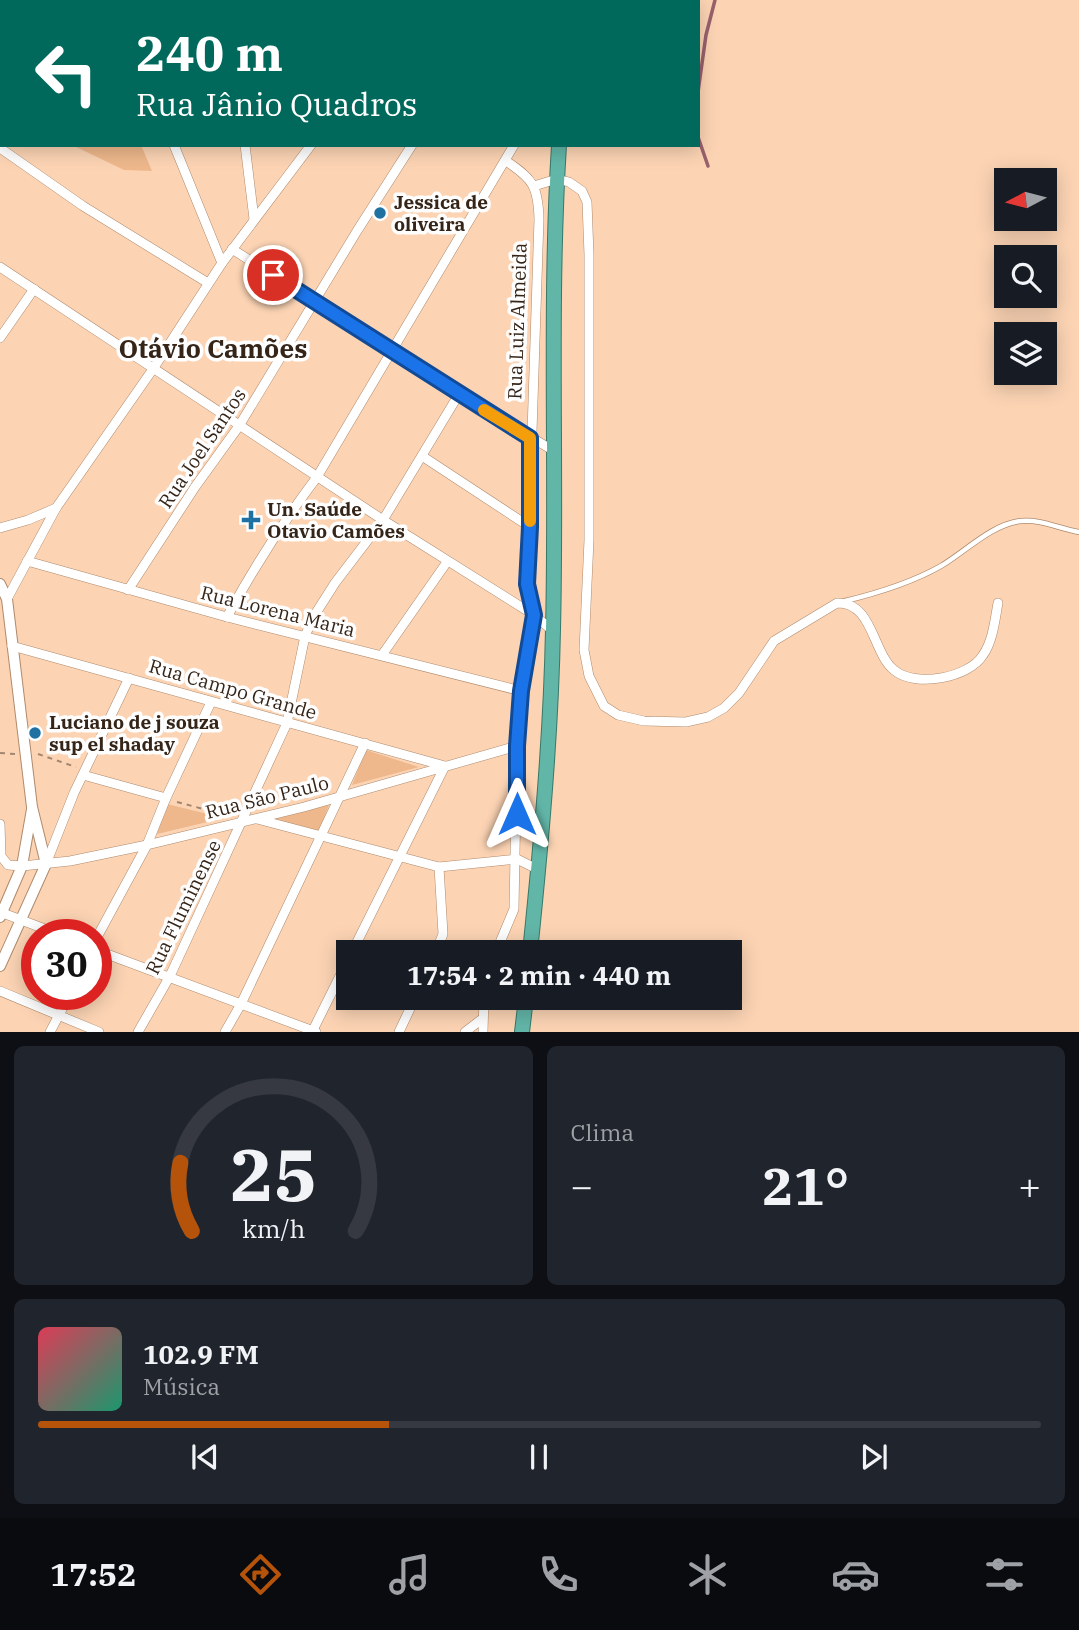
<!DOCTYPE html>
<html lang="pt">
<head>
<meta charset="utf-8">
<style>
  :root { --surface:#171b24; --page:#20242c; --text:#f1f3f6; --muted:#9ea1a6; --line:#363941; --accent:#b45309 }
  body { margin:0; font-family:"IBM Plex Serif",serif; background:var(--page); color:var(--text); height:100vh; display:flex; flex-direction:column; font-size:26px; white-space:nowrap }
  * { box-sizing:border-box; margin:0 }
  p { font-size:23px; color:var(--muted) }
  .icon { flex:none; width:38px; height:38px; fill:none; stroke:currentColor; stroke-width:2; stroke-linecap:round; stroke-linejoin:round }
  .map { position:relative; height:1032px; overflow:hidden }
  .side { display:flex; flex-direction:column; gap:14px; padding:14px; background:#0d0f14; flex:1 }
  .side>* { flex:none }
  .banner { position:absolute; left:0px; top:0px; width:700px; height:147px; box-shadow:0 4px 18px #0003; background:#00695c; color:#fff; overflow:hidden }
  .needle { width:46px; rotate:263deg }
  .fabs { position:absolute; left:994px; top:168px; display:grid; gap:14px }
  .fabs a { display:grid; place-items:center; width:63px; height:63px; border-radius:0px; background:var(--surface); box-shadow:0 4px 18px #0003; font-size:35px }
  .speed { position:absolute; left:21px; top:919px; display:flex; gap:14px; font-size:35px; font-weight:700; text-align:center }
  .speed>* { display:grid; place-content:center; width:91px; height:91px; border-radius:50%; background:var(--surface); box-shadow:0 4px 18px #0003; line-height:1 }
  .speed .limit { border:10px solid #d22; background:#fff; color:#111 }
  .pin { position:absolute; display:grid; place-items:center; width:60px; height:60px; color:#fff; margin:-30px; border:4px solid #fff; border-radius:50%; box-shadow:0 2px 7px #0007 }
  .me { position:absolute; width:77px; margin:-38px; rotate:0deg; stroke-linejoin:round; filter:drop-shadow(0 0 5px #0008) }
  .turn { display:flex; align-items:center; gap:24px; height:147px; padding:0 21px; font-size:32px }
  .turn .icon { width:91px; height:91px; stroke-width:2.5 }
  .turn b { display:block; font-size:49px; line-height:60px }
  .big { font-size:52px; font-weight:700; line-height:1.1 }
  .side .tile { flex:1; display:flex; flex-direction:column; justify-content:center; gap:10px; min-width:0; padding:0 24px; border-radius:10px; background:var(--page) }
  .side .dial { align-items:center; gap:0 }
  .dial svg { height:182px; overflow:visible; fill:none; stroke:var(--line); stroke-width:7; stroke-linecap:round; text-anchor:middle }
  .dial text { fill:var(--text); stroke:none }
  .song { display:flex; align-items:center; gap:21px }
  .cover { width:84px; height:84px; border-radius:10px; background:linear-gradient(135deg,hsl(350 70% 55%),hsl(160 70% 35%)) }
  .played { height:7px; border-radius:4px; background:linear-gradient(90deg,var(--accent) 35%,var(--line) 35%) }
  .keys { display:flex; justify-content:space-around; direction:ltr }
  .heat { display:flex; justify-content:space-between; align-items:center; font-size:38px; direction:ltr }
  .side .tiles { flex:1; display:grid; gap:14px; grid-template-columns:1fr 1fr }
  .tile:last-child { grid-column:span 2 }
  .trip { position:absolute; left:336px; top:940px; width:406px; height:70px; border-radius:0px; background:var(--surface); box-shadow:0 4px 18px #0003; font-weight:700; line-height:70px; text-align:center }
  .dock { display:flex; height:112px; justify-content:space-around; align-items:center; background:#090b0e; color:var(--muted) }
  .dock .icon { width:49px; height:49px }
  .dock .selected { color:var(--accent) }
  .dock b { font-size:32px; color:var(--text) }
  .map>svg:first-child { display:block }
  .green { fill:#eeb88c }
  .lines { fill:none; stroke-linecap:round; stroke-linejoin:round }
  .stream { stroke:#98616c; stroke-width:3.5 }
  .service-casing { stroke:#af8a6c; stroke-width:6 }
  .minor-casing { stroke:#af8a6c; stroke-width:10 }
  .tertiary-casing { stroke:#af8a6c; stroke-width:12 }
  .trunk-casing { stroke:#397868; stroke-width:16 }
  .path { stroke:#a3866f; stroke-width:2; stroke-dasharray:5 5; stroke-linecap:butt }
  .service { stroke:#fff; stroke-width:4.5 }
  .minor { stroke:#fff; stroke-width:9 }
  .tertiary { stroke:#fff; stroke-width:10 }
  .trunk { stroke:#62b6a8; stroke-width:14 }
  .route-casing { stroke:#114b97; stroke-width:18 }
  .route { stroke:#1a73e8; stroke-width:12 }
  .slow { stroke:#f59e0b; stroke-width:12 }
  .poi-dot { fill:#1f71a2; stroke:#fefefe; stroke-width:2.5 }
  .labels { text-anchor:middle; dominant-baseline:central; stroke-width:7; stroke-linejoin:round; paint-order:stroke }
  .poi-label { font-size:19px; font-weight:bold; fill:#352519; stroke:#fefefe; text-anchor:start }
  .street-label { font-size:19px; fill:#352519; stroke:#fefefe }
  .district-label { font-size:26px; font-weight:bold; fill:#352519; stroke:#fefefe }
</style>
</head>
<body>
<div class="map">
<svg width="1079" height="1032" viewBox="0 0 1079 1032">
  <rect width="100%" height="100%" fill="#fcd4b4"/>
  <g class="green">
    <polygon points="72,145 141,145 152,171 124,170"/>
    <polygon points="366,750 419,767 352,785"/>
    <polygon points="167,804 224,818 157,834"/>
    <polygon points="329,805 318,834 270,819"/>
  </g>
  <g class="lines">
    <g class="stream">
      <polyline points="0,53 2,53"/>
      <polyline points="698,92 706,35 715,0"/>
      <polyline points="698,137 708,166"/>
    </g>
    <defs>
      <path id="service" d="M845,601C878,593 911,583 941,566C965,552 992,524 1021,521C1041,519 1060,529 1079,532"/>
      <g id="minor">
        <polyline points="23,0 25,2"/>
        <polyline points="43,0 43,2"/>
        <polyline points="136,0 136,2"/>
        <polyline points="229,0 229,2"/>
        <polyline points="336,0 336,2"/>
        <polyline points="308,2 316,0"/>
        <polyline points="416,2 417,0"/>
        <polyline points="507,2 508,0"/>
        <polyline points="174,145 222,263"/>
        <polyline points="245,145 254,219"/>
        <polyline points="0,148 83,206 208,283"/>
        <path d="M534,186L557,179L569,182L582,191L587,202L589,255V540L584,650L589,676L604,706L618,715L644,721L686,722L708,717L724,708L739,693L774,641L837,603C873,602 872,652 894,670C915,688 969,678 983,655C993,641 995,619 998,603"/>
        <polyline points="232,249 459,394 554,451"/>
        <polyline points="0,267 383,520 534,615 553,631"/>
        <polyline points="0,338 34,289"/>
        <polyline points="422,456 530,527"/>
        <polyline points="0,528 28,520 56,508"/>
        <polyline points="27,561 227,617 521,691"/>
        <polyline points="128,590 195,487 239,426 357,231 412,145"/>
        <polyline points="7,599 56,508 153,369 222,263 311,145"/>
        <path d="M227,617C254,567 283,522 317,477L514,145"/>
        <polyline points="12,646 445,766 352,952"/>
        <polyline points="382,655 447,562"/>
        <polyline points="83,775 166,798"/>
        <polyline points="257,819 439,867 517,859 539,870"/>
        <polyline points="0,824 1,856 8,865 22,866 70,861 147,845 304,807 517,746"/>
        <polyline points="46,864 74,793 129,678"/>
        <polyline points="0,912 58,934"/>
        <polyline points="96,939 147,845 166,798 211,702"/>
        <polyline points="96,950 316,1032"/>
        <polyline points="436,952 443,934 439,867"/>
        <path d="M496,952L514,909L517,746L521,691L534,615L527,584L539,219C538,186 533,179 506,161"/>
        <polyline points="0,991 99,1032"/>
        <polyline points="50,1032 70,994"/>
        <polyline points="138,1032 170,976 287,723 305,636 314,616 335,583 383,520 459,394"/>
        <polyline points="225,1032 241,1004 365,743"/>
        <polyline points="312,1032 348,960"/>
        <polyline points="399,1032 415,998"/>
        <polyline points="465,1032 482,1019"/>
        <polyline points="483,1032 484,998"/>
      </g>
      <g id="tertiary">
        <polyline points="0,584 7,599 32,807 46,864 0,966"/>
        <polyline points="0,917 22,866 32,809"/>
      </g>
      <g id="trunk">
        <polyline points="575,2 576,0"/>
        <path d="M530,952C541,845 551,736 553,629C557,468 549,306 559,145"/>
        <polyline points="522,1032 526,998"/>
      </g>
    </defs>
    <use href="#service" class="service-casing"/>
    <use href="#minor" class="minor-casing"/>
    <use href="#tertiary" class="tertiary-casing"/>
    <use href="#trunk" class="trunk-casing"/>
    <g class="path">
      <polyline points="263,0 263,2"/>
      <polyline points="0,753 15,754"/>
      <polyline points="38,754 76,767"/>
      <polyline points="177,802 226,815"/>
    </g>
    <use href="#service" class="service"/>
    <use href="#minor" class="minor"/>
    <use href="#tertiary" class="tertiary"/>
    <use href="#trunk" class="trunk"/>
  </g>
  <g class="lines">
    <defs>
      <polyline id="route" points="273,275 530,438 530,527 527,584 534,615 521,691 517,746 517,814"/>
    </defs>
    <use href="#route" class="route-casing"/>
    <use href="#route" class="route"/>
    <polyline class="slow" points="484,410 530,438 530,521"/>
  </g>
  <g class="poi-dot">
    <circle cx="380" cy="213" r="7"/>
    <path d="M247.5 509.5h7v7h7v7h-7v7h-7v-7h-7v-7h7z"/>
    <circle cx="35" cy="733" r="7"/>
  </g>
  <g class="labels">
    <g class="poi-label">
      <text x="394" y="202">Jessica de<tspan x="394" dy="22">oliveira</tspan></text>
      <text x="267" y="509">Un. Saúde<tspan x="267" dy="22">Otavio Camões</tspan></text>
      <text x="49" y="722">Luciano de j souza<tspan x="49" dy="22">sup el shaday</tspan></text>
    </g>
    <g class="street-label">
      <text transform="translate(517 321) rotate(-88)">Rua Luiz Almeida</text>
      <text transform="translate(202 448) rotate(-56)">Rua Joel Santos</text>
      <text transform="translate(278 611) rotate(14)">Rua Lorena Maria</text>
      <text transform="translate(233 689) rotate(16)">Rua Campo Grande</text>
      <text transform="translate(267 797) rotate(-14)">Rua São Paulo</text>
      <text transform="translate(183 907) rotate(-64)">Rua Fluminense</text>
    </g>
    <g class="district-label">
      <text x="213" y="348">Otávio Camões</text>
    </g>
  </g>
</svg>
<div class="fabs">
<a><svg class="needle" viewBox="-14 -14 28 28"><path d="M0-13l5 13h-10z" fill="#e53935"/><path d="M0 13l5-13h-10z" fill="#9ea1a6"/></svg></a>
<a><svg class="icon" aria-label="search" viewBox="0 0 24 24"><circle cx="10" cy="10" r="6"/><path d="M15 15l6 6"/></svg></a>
<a><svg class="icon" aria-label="layers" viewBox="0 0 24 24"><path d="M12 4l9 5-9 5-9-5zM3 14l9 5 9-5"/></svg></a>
</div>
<div class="speed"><div class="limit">30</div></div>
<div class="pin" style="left:273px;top:275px;background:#d93025"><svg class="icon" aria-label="arrive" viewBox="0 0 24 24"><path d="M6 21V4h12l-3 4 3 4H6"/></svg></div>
<svg class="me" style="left:517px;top:814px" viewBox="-20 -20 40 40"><path d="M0-17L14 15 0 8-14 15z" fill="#1a73e8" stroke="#fff" stroke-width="4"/></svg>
<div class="trip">17:54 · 2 min · 440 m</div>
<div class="banner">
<div class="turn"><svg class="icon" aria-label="left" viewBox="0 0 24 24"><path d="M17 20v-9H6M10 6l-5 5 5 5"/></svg><div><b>240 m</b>Rua Jânio Quadros</div></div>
</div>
</div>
<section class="side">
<div class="tiles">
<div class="tile dial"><svg viewBox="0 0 100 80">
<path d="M14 69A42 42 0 1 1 86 69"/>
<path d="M14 69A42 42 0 0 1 9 39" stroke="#b45309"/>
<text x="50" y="56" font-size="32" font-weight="700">25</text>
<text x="50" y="72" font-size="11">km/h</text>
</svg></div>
<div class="tile"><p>Clima</p>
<div class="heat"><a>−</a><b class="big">21°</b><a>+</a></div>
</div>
<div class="tile">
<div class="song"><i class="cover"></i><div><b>102.9 FM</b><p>Música</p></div></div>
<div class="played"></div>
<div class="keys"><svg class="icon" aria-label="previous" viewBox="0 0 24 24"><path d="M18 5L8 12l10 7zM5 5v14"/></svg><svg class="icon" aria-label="pause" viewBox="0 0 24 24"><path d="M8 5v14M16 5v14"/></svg><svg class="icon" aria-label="next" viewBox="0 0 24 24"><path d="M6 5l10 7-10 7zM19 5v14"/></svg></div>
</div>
</div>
</section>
<nav class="dock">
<b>17:52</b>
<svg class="icon selected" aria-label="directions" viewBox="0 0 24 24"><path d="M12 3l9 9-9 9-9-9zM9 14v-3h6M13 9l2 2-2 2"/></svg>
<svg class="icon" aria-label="music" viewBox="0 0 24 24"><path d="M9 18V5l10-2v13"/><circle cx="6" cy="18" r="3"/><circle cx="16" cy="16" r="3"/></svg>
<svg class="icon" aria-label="phone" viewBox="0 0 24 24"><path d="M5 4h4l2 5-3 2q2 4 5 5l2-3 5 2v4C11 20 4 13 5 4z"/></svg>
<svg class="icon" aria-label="climate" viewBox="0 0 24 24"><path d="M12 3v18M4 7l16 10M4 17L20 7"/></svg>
<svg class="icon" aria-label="car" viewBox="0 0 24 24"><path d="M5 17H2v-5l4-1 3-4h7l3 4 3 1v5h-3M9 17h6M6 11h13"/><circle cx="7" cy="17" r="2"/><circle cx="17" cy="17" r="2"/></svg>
<svg class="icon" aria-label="filters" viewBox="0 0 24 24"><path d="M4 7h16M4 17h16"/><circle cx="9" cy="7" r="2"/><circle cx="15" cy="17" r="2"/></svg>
</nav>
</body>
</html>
